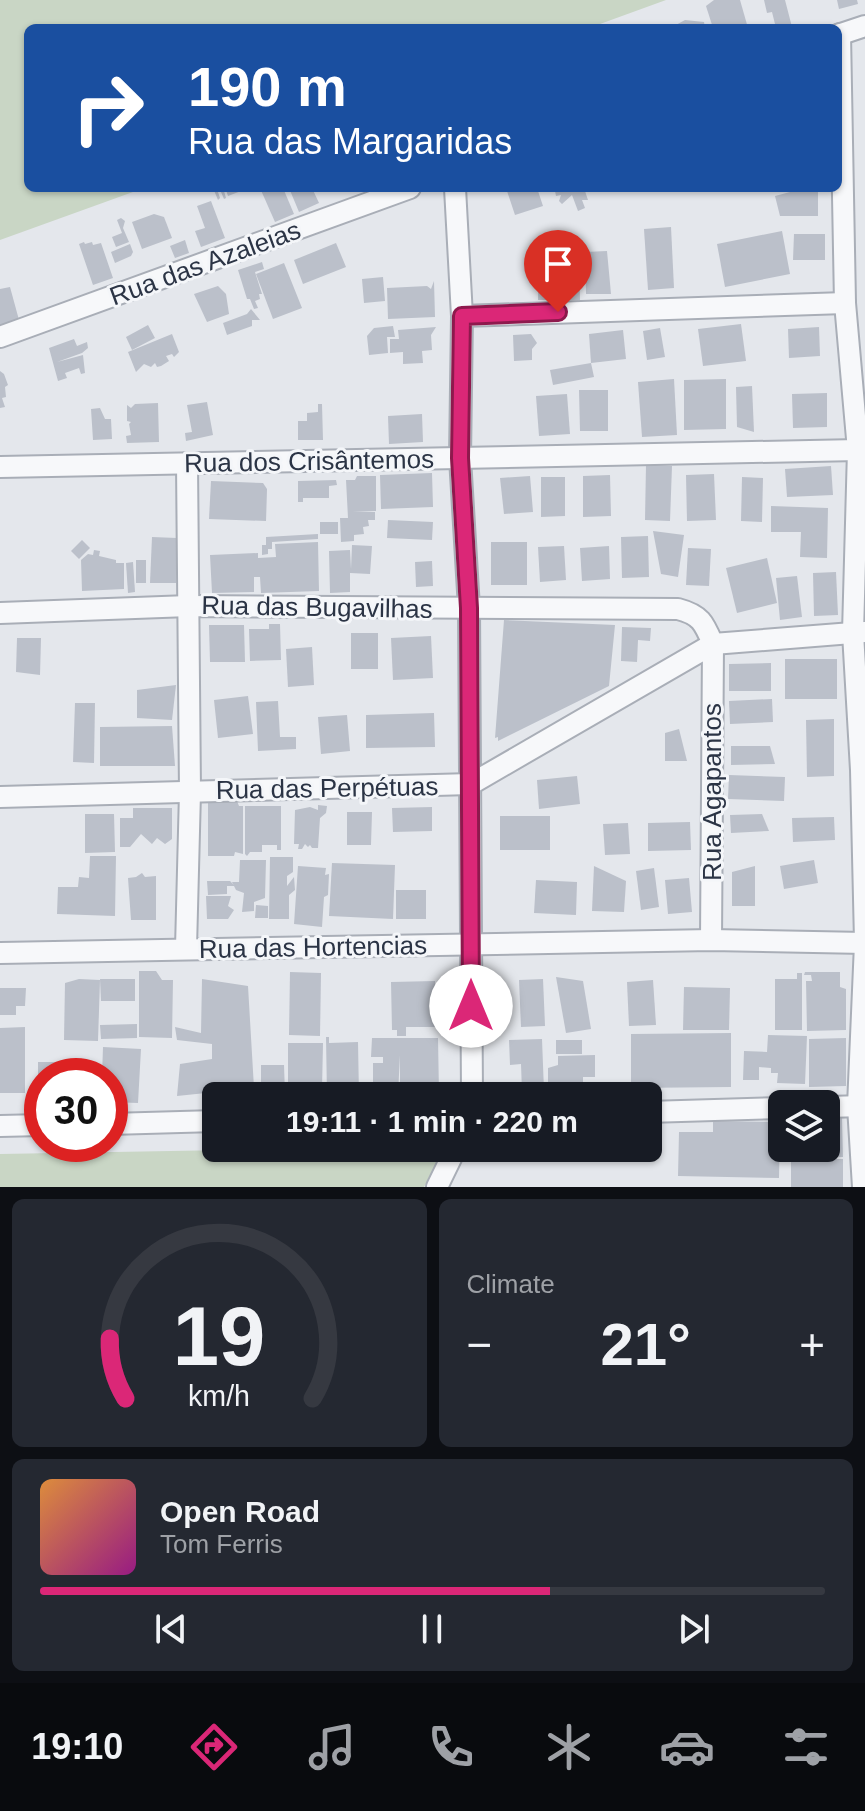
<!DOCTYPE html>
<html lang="en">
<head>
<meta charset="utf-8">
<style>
  :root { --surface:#171b24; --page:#242831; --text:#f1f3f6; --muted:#9ea1a6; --line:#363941; --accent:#db2777 }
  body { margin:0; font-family:Helvetica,sans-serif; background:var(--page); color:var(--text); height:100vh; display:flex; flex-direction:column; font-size:30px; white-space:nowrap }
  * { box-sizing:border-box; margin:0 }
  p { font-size:26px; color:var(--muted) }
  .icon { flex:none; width:44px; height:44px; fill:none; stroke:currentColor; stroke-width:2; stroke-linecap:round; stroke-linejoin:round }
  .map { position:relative; height:1187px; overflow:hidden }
  .sheet { display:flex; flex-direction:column; gap:12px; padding:12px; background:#0d0f14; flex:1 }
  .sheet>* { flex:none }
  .guide { position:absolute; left:24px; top:24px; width:818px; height:168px; border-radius:12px; box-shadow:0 2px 6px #0004; background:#1a4fa0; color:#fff; overflow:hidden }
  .fabs { position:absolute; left:768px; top:1090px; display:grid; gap:16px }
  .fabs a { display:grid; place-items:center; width:72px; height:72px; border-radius:12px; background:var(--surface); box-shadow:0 2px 6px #0004; font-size:40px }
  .speed { position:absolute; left:24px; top:1058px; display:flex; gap:16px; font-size:40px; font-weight:700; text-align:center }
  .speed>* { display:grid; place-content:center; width:104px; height:104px; border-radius:50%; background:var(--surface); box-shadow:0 2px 6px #0004; line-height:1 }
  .speed .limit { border:12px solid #d22; background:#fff; color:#111 }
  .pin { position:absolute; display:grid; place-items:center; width:68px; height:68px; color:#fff; margin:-82px -34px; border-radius:50% 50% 50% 0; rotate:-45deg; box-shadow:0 0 8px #0007 }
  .pin .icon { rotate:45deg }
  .me { position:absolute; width:88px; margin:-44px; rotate:0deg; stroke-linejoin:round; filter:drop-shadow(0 0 6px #0008) }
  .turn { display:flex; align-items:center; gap:28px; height:168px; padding:0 32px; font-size:36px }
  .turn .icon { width:104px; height:104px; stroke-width:2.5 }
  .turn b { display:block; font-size:56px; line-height:68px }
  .big { font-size:60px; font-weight:600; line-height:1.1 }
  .sheet .card { flex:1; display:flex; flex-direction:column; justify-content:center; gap:12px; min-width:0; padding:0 28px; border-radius:12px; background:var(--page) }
  .sheet .dial { align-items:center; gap:0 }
  .dial svg { height:208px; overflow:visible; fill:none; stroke:var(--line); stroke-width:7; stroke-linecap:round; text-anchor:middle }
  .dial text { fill:var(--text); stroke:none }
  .song { display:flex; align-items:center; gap:24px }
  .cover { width:96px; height:96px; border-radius:12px; background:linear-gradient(135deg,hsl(30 70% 55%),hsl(310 70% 35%)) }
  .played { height:8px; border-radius:4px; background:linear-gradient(90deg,var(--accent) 65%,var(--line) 65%) }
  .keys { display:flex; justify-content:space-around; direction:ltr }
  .heat { display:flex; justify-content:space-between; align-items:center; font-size:44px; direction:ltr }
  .sheet .tiles { flex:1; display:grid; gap:12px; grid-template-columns:1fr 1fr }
  .card:last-child { grid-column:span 2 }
  .trip { position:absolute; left:202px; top:1082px; width:460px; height:80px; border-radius:12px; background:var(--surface); box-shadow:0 2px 6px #0004; font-weight:600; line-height:80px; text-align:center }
  .dock { display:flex; height:128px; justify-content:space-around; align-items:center; background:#090b0e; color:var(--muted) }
  .dock .icon { width:56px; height:56px }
  .dock .current { color:var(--accent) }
  .dock b { font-size:36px; color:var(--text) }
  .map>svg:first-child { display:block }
  .green { fill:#c9d6c5 }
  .building { fill:#bbc0ca }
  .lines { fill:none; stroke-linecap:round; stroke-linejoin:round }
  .street-casing { stroke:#a9aeb7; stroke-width:24 }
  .street { stroke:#f7f8fa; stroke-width:20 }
  .route-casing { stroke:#8e194d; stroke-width:20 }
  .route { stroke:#db2777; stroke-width:14 }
  .labels { text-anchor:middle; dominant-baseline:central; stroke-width:6; stroke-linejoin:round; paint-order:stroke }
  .street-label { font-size:26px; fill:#2b3445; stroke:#f4f6f9 }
</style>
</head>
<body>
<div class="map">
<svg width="865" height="1187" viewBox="0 0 865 1187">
  <rect width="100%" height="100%" fill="#e4e7ec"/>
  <g class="green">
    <polygon points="0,0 666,0 589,28 28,28 28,188 144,188 0,240"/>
    <polygon points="337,1148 445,1148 424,1187 0,1187 0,1154"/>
  </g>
  <g class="building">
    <polygon points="714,0 740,0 748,28 713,28 706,6"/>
    <polygon points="764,0 785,0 792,27 776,28 772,12 767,13"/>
    <polygon points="837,0 857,0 858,4 839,9"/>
    <polygon points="685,20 704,22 705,28 674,28 674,26"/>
    <polygon points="213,188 249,188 228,196 226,190 224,191 226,198 224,199 221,192 218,192 220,198 218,200"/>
    <polygon points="260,188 283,188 294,214 275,222"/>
    <polygon points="289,188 312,188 319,203 299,212"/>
    <polygon points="506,188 537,188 543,206 515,215"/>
    <polygon points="563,188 584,188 588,200 582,200 585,208 578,211 572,195 562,204 559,201 561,195 556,196 555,191"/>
    <polygon points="805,188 818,188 818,216 780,216 775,196"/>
    <polygon points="211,201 225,238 201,247 195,231 205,228 197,206"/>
    <polygon points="154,214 164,217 172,238 142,249 132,222"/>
    <polygon points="121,218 125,221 123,228 129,242 116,247 112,237 122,233 117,220"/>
    <polygon points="671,227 674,288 648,290 644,229"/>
    <polygon points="782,231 790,274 725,287 717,244"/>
    <polygon points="794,234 825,234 825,260 793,260"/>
    <polygon points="185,240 189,253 175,258 170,246"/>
    <polygon points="553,241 570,243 573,251 579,248 580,300 538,300 539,245"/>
    <polygon points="84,242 85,244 92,242 93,245 101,243 113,278 93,285 79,244"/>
    <polygon points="336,243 346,267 303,284 294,260"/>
    <polygon points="130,244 133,252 131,256 115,263 111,252"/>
    <polygon points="607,251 611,294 586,294 585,252"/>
    <polygon points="262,262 264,269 255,272 262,294 259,294 260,299 255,301 258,308 254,309 250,299 247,299 238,270"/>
    <polygon points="284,263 302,308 273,319 256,274"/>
    <polygon points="383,277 385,301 364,303 362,279"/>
    <polygon points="434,281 435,317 388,319 387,288 427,286 431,289"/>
    <polygon points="218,286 226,294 229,314 207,322 194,294"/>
    <polygon points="10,287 19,320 0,325 0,289"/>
    <polygon points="251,309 260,320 252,320 252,326 227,335 223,323 247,314"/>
    <polygon points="741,324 746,361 703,366 698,329"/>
    <polygon points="148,325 155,338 132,350 126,337"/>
    <polygon points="393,326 395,337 387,337 388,353 369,355 367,336 374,328"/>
    <polygon points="436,327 431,335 432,350 422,351 423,363 403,364 403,352 390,353 390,339 399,339 398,330"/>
    <polygon points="819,327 820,356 789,358 788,329"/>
    <polygon points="660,328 665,357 647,360 643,331"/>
    <polygon points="623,330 626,359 591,363 589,334"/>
    <polygon points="172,334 179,352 174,357 172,354 166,356 169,361 161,366 157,367 155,363 151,367 144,364 136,372 128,352"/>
    <polygon points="531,334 537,343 532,349 532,360 514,361 513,335"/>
    <polygon points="74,339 77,346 87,342 88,348 82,353 57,362 83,355 85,373 81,374 79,368 65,373 67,378 58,381 49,348"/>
    <polygon points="591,363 594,377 553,385 550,370"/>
    <polygon points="0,371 4,374 8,385 5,387 6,397 2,398 5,407 0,408"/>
    <polygon points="674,379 677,435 642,437 638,382"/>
    <polygon points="726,379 726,429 684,430 684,380"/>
    <polygon points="752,386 754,432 737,427 736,387"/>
    <polygon points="579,390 608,390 608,431 580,431"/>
    <polygon points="827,393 827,427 793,428 792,394"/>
    <polygon points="567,394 570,434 539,436 536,396"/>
    <polygon points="207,402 213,435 186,441 185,433 192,432 187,405"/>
    <polygon points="158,403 159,442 127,443 126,436 131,435 129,424 131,422 127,421 127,405 131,408 135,404"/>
    <polygon points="318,404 322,404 323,440 298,440 298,421 307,421 307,413 318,412"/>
    <polygon points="100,408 105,419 111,419 112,439 93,440 91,409"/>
    <polygon points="422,414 423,442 389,444 388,416"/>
    <polygon points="646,465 672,466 670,521 645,520"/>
    <polygon points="831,466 833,495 787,497 785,469"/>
    <polygon points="432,473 433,507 381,509 380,475"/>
    <polygon points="714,474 716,520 687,521 686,475"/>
    <polygon points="610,475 611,516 583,517 583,476"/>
    <polygon points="357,476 376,476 376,511 353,512 375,512 375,520 368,520 369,526 363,527 364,534 354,535 354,541 341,542 340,518 348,518 346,480 355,480"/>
    <polygon points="530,476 533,512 504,514 500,478"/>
    <polygon points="541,477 565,477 565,516 541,517"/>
    <polygon points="742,477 763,478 762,522 741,521"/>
    <polygon points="336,480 337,485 329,486 329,498 303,498 303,502 298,502 298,481"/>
    <polygon points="211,481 263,483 267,489 266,521 209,519"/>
    <polygon points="771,506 828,508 827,558 800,557 801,532 771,532"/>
    <polygon points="388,520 433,522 432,540 387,538"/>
    <rect x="320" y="522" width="18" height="12"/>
    <polygon points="653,531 684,535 678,577 661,574"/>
    <polygon points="318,534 318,539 272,542 272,549 268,549 268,554 262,555 262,545 266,545 266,537"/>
    <polygon points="648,536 649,577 622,578 621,537"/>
    <polygon points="152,537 177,538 176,583 150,583"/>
    <polygon points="82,540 90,548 79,559 71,551"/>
    <polygon points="318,542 319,591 261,593 260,577 254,577 254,592 212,593 210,555 258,553 258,558 276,557 275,544"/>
    <rect x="491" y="542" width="36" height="43"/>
    <polygon points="352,545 372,546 370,574 350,573 350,592 330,593 329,551 350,550 351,569"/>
    <polygon points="564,546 566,580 540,582 538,547"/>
    <polygon points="609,546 610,579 582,581 580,548"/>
    <polygon points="688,548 711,549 709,586 686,585"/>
    <polygon points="94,550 100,551 99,556 116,560 116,563 124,563 124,589 82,591 81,560 88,554 93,555"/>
    <polygon points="767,558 777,603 737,613 726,568"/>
    <rect x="136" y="560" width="10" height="23"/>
    <polygon points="432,561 433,586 416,587 415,562"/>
    <polygon points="133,562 135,592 128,593 126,563"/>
    <polygon points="836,572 838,615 814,616 813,573"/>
    <polygon points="797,576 802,617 780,620 776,578"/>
    <polygon points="504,620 615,625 609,686 498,741 498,737 495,738"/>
    <polygon points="269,624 280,624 281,660 250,661 249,629 269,629"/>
    <polygon points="209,625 244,625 245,662 210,662"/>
    <polygon points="622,627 651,628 650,641 638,640 637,662 621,661"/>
    <rect x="351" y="633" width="27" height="36"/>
    <polygon points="431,636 433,678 393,680 391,638"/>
    <polygon points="17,638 41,638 40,675 16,672"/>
    <polygon points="312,647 314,685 288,687 286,649"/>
    <rect x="785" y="659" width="52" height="40"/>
    <polygon points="771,663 771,691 729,691 729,664"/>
    <polygon points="176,685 172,720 137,718 137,690"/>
    <polygon points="248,696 253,734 218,738 214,700"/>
    <polygon points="772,699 773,722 730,724 729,701"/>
    <polygon points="278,701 280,737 296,737 296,749 258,751 256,702"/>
    <polygon points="75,703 95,703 94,763 73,762"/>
    <polygon points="434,713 435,747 366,748 366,715"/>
    <polygon points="347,715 350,751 321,754 318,717"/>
    <polygon points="834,719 834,776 807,777 806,720"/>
    <polygon points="172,726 175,766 100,766 100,727"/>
    <polygon points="679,729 687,761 665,761 665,733"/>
    <polygon points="731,746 770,746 775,764 731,765"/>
    <polygon points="729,775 785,777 784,801 728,799"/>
    <polygon points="577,776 580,804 539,809 537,780"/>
    <polygon points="208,799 237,801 239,806 243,806 243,854 235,852 234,856 208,856"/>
    <polygon points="318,805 327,806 326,813 320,818 318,848 312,848 310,845 308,847 305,844 302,849 298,849 299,844 294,844 295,810 310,807 318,810"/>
    <polygon points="245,806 281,806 281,850 277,850 277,845 262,845 262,852 250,852 247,856 245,854"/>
    <polygon points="432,807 432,831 393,832 392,808"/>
    <polygon points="133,808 172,808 172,839 165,844 157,838 152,844 141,834 130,847 120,847 120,818 133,818"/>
    <polygon points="347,812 372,812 371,845 347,845"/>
    <polygon points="85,814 114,814 115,852 85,853"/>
    <polygon points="762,814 769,831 731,833 730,815"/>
    <rect x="500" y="816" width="50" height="34"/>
    <polygon points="834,817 835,840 793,842 792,818"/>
    <polygon points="690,822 691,850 648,851 648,823"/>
    <polygon points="628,823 630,854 605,855 603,824"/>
    <polygon points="90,856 116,856 115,916 57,914 58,887 78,887 79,877 89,878"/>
    <polygon points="270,857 293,857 293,872 287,876 287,886 294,877 295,890 289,895 289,919 269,919"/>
    <polygon points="240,860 266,860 265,898 254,902 254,911 242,912 244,893 236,890 232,882 239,882"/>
    <polygon points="814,860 818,883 784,889 780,866"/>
    <polygon points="332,863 395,865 393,919 329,916"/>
    <polygon points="298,866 326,868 325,875 329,874 328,895 324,897 322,927 294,924"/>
    <polygon points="594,866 626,881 624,912 592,911"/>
    <polygon points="755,866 755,906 732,906 732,872"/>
    <polygon points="654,868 659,907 641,910 636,871"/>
    <polygon points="142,873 145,877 156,876 156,920 131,920 128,878 136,877"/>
    <polygon points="689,878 692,912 668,914 665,880"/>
    <polygon points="536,880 577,882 576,915 534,913"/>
    <polygon points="207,881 230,881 235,886 227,886 227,894 208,895"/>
    <rect x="396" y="890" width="30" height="29"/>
    <polygon points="206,896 231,896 228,906 234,910 228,919 207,919"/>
    <polygon points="256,905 268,906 268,918 255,918"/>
    <polygon points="139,971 156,971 162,980 173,980 172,1038 139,1037"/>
    <polygon points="290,972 321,973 320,1036 289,1035"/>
    <polygon points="805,972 840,972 840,987 846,989 846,1030 807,1031 806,981 812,981 811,975 804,975"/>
    <polygon points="797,973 802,973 802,1030 775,1030 775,979 797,979"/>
    <polygon points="556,977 583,981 591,1029 566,1033"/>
    <polygon points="79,979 100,980 98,1041 64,1040 65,983"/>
    <polygon points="100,979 135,979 135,1001 101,1001"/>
    <polygon points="202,979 248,986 254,1088 177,1096 180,1064 212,1059 212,1044 177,1040 175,1027 201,1033"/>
    <polygon points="543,979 545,1026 521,1027 519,980"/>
    <polygon points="653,980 656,1025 629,1026 627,982"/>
    <polygon points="435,981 435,1027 406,1027 406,1036 397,1036 397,1030 392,1030 391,982"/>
    <polygon points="684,987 730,988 729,1030 683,1030"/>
    <polygon points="0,988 26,988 25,1006 16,1006 16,1015 0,1015"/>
    <polygon points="137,1024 137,1038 101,1039 100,1025"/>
    <polygon points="25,1027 25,1093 0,1093 0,1028"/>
    <polygon points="731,1033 731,1087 631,1088 631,1034"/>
    <polygon points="768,1035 807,1036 805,1084 777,1083 778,1073 771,1073 771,1068 759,1067 759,1080 743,1080 744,1051 767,1052"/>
    <polygon points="326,1037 329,1037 329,1043 358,1042 359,1096 327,1096"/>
    <polygon points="372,1038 438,1038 439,1094 400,1095 400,1055 398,1094 373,1094 373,1063 383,1063 383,1057 371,1057"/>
    <polygon points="846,1038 846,1086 809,1087 809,1039"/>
    <polygon points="542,1039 544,1091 522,1092 521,1064 510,1065 509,1040"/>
    <rect x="556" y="1040" width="26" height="14"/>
    <polygon points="288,1043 323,1043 322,1089 288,1089"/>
    <polygon points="103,1047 141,1049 138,1103 110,1102 110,1076 102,1076"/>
    <polygon points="595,1055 595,1077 583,1077 583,1091 548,1092 548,1068 558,1065 558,1056"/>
    <polygon points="38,1062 59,1062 59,1076 42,1076 42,1085 38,1085"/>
    <rect x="75" y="1063" width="23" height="13"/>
    <polygon points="261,1065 284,1065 285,1094 261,1094"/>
    <polygon points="842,1118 843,1157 787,1158 787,1148 826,1148 826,1119"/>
    <polygon points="713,1121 780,1122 779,1178 678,1176 679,1132 713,1132"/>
    <rect x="791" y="1159" width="52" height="28"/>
  </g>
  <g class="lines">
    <defs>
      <g id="street">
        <polyline points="840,34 845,303 858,450 853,633 861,770 865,941"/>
        <polyline points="838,35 865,26"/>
        <polyline points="455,188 462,316 460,458 469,608 472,1096"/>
        <polyline points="462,316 845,303"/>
        <polyline points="0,337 410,188"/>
        <polyline points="0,467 858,450 865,445"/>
        <path d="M0,613L189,606L678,609C701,615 704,623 713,644L711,940"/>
        <polyline points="0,797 471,784 713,644 865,632"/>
        <polyline points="186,948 190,792 187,463"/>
        <polyline points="0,953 711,940 865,943"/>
        <polyline points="826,1107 865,1106"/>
        <polyline points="648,1112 782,1108"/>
        <polyline points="110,1124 216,1121"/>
        <polyline points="0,1126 42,1125"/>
        <polyline points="437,1187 456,1148"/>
        <polyline points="863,1187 858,1106 865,944"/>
      </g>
    </defs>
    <use href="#street" class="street-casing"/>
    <use href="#street" class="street"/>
  </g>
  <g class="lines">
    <defs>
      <polyline id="route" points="471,1006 469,608 460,458 462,316 558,312"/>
    </defs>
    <use href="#route" class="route-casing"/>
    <use href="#route" class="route"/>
  </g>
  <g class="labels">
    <g class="street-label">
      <text transform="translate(205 263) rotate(-20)">Rua das Azaleias</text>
      <text transform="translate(309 461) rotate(-1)">Rua dos Crisântemos</text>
      <text transform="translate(317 607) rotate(1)">Rua das Bugavilhas</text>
      <text transform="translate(327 788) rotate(-1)">Rua das Perpétuas</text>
      <text transform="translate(712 792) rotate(-90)">Rua Agapantos</text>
      <text transform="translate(313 947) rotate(-1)">Rua das Hortencias</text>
    </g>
  </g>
</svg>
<div class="fabs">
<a><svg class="icon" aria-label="layers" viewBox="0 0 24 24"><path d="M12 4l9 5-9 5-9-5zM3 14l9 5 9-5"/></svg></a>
</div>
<div class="speed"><div class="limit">30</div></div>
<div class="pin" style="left:558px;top:312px;background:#d93025"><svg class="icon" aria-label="arrive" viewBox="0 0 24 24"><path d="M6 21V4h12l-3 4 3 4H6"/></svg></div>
<svg class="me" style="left:471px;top:1006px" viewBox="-20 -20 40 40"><circle r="19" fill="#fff"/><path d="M0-13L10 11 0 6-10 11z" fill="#db2777"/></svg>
<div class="trip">19:11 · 1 min · 220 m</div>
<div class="guide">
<div class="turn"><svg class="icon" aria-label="right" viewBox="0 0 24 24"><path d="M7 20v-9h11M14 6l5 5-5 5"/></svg><div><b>190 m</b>Rua das Margaridas</div></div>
</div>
</div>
<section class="sheet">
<div class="tiles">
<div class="card dial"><svg viewBox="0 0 100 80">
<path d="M14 69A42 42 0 1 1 86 69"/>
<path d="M14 69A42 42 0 0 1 8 46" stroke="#db2777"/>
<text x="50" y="56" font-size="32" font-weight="700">19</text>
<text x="50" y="72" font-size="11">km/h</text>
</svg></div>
<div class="card"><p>Climate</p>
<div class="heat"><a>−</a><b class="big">21°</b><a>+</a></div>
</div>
<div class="card">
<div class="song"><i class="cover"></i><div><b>Open Road</b><p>Tom Ferris</p></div></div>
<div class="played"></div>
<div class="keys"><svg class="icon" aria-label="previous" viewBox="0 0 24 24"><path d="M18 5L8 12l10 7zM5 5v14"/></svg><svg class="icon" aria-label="pause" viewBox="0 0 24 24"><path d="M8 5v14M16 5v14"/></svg><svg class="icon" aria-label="next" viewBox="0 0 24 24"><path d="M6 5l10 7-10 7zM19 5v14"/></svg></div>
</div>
</div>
</section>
<nav class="dock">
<b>19:10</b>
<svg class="icon current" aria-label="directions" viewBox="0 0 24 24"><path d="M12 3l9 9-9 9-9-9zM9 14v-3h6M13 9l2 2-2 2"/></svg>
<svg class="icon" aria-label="music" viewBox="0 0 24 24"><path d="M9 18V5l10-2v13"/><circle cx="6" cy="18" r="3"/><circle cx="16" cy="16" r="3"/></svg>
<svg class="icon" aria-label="phone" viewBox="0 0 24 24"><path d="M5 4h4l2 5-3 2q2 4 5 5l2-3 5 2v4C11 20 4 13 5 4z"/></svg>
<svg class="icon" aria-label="climate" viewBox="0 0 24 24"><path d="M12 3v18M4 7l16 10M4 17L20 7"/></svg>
<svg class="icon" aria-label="car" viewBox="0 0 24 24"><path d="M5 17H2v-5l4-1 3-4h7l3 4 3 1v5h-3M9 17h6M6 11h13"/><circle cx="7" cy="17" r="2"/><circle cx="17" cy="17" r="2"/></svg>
<svg class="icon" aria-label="filters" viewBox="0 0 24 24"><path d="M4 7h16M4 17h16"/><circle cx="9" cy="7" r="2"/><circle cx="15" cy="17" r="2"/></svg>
</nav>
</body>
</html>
